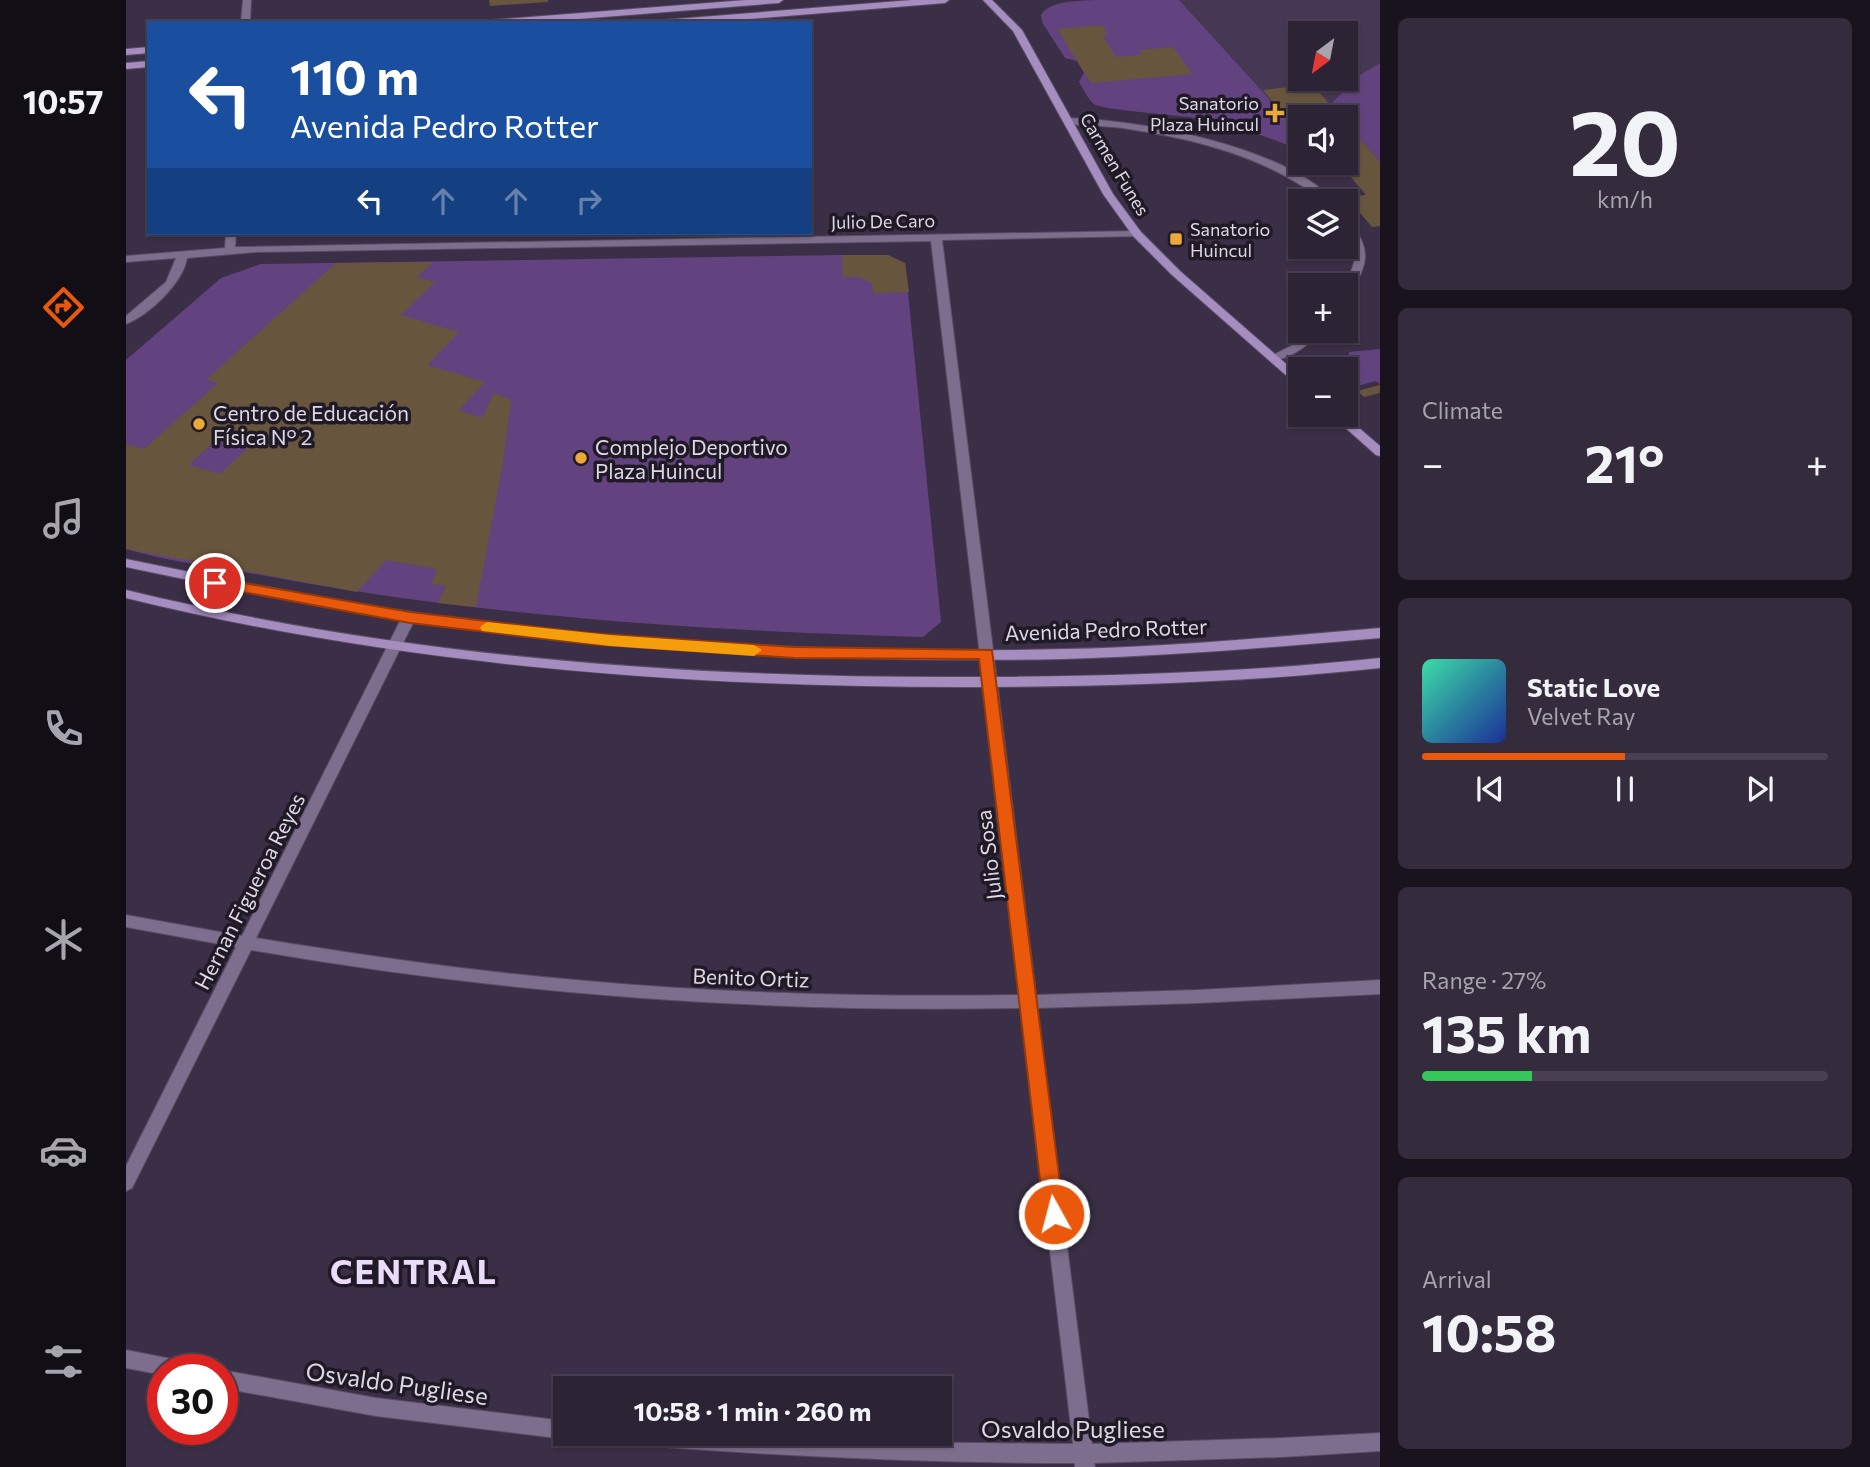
<!DOCTYPE html>
<html lang="en">
<head>
<meta charset="utf-8">
<style>
  :root { --surface:#2c2335; --page:#342b3d; --text:#f1f3f6; --muted:#a6a4ad; --line:#484050; --accent:#ea580c }
  body { margin:0; font-family:Commissioner,sans-serif; background:var(--page); color:var(--text); height:100vh; display:flex; flex-direction:column; font-size:26px; white-space:nowrap }
  * { box-sizing:border-box; margin:0 }
  p { font-size:23px; color:var(--muted) }
  .icon { flex:none; width:38px; height:38px; fill:none; stroke:currentColor; stroke-width:2; stroke-linecap:round; stroke-linejoin:round }
  .map { position:relative; flex:1; overflow:hidden }
  .details { display:flex; flex-direction:column; gap:18px; padding:18px; background:#18131d; width:490px }
  .details>* { flex:none }
  .top-card { position:absolute; left:21px; top:21px; width:665px; height:214px; border-radius:0px; box-shadow:0 2px 5px #0004,0 0 0 2px var(--line); background:#1a4fa0; color:#fff; overflow:hidden }
  .needle { width:46px; rotate:212deg }
  .controls { position:absolute; left:1162px; top:21px; display:grid; gap:14px }
  .controls a { display:grid; place-items:center; width:70px; height:70px; border-radius:0px; background:var(--surface); box-shadow:0 2px 5px #0004,0 0 0 2px var(--line); font-size:35px }
  .speed { position:absolute; left:21px; top:1354px; display:flex; gap:14px; font-size:35px; font-weight:700; text-align:center }
  .speed>* { display:grid; place-content:center; width:91px; height:91px; border-radius:50%; background:var(--surface); box-shadow:0 2px 5px #0004,0 0 0 2px var(--line); line-height:1 }
  .speed .limit { border:10px solid #d22; background:#fff; color:#111 }
  .pin { position:absolute; display:grid; place-items:center; width:60px; height:60px; color:#fff; margin:-30px; border:4px solid #fff; border-radius:50%; box-shadow:0 2px 7px #0007 }
  .me { position:absolute; width:77px; margin:-38px; rotate:353deg; stroke-linejoin:round; filter:drop-shadow(0 0 5px #0008) }
  .turn { display:flex; align-items:center; gap:24px; height:147px; padding:0 28px; font-size:32px }
  .turn .icon { width:91px; height:91px; stroke-width:2.5 }
  .turn b { display:block; font-size:49px; line-height:60px }
  .lanes { display:flex; align-items:center; height:66px; padding:0 28px; background:#0003; justify-content:center; gap:35px; direction:ltr }
  .lanes .off { opacity:.35 }
  .big { font-size:52px; font-weight:700; line-height:1.1 }
  .details .widget { flex:1; display:flex; flex-direction:column; justify-content:center; gap:10px; min-width:0; padding:0 24px; border-radius:10px; background:var(--page) }
  .details .dial { align-items:center; gap:0 }
  .dial b { font-size:91px; line-height:1 }
  .song { display:flex; align-items:center; gap:21px }
  .cover { width:84px; height:84px; border-radius:10px; background:linear-gradient(135deg,hsl(160 70% 55%),hsl(230 70% 35%)) }
  .played { height:7px; border-radius:4px; background:linear-gradient(90deg,var(--accent) 50%,var(--line) 50%) }
  .keys { display:flex; justify-content:space-around; direction:ltr }
  .heat { display:flex; justify-content:space-between; align-items:center; font-size:38px; direction:ltr }
  .charge { height:10px; border-radius:5px; background:linear-gradient(90deg,#34c759 27%,var(--line) 0) }
  .trip { position:absolute; left:427px; top:1376px; width:399px; height:70px; border-radius:0px; background:var(--surface); box-shadow:0 2px 5px #0004,0 0 0 2px var(--line); font-weight:700; line-height:70px; text-align:center }
  main { display:flex; flex:1; min-height:0 }
  .menu { display:flex; flex-direction:column; width:126px; justify-content:space-around; align-items:center; background:#120e15; color:var(--muted) }
  .menu .icon { width:49px; height:49px }
  .menu .active { color:var(--accent) }
  .menu b { font-size:32px; color:var(--text) }
  .map>svg:first-child { display:block }
  .built { fill:#463755; fill-rule:evenodd }
  .green { fill:#63437f }
  .building { fill:#67553d; fill-rule:evenodd }
  .lines { fill:none; stroke-linecap:round; stroke-linejoin:round }
  .lane-casing { stroke:#584d64; stroke-width:2 }
  .street-casing { stroke:#584d64; stroke-width:2 }
  .secondary-casing { stroke:#584d64; stroke-width:2 }
  .lane { fill:#7d6e8d; fill-rule:evenodd }
  .street { fill:#7d6e8d; fill-rule:evenodd }
  .secondary { fill:#a68dbf; fill-rule:evenodd }
  .route { fill:#ea580c; stroke:#983908; stroke-width:2 }
  .slow { fill:#f59e0b }
  .poi-dot { fill:#eca93a; stroke:#1f1a25; stroke-width:2.5 }
  .labels { text-anchor:middle; dominant-baseline:central; stroke-width:7; stroke-linejoin:round; paint-order:stroke }
  .far-poi-label { font-size:18px; fill:#ded7e6; stroke:#1f1a25; text-anchor:end }
  .far-street-label { font-size:18px; fill:#ded7e6; stroke:#1f1a25 }
  .poi-label { font-size:21px; fill:#ded7e6; stroke:#1f1a25; text-anchor:start }
  .street-label { font-size:21px; fill:#ded7e6; stroke:#1f1a25 }
  .near-street-label { font-size:24px; fill:#ded7e6; stroke:#1f1a25 }
  .near-district-label { font-size:33px; font-weight:bold; letter-spacing:2px; fill:#eadbfa; stroke:#1f1a25 }
</style>
</head>
<body>
<main>
<nav class="menu">
<b>10:57</b>
<svg class="icon active" aria-label="directions" viewBox="0 0 24 24"><path d="M12 3l9 9-9 9-9-9zM9 14v-3h6M13 9l2 2-2 2"/></svg>
<svg class="icon" aria-label="music" viewBox="0 0 24 24"><path d="M9 18V5l10-2v13"/><circle cx="6" cy="18" r="3"/><circle cx="16" cy="16" r="3"/></svg>
<svg class="icon" aria-label="phone" viewBox="0 0 24 24"><path d="M5 4h4l2 5-3 2q2 4 5 5l2-3 5 2v4C11 20 4 13 5 4z"/></svg>
<svg class="icon" aria-label="climate" viewBox="0 0 24 24"><path d="M12 3v18M4 7l16 10M4 17L20 7"/></svg>
<svg class="icon" aria-label="car" viewBox="0 0 24 24"><path d="M5 17H2v-5l4-1 3-4h7l3 4 3 1v5h-3M9 17h6M6 11h13"/><circle cx="7" cy="17" r="2"/><circle cx="17" cy="17" r="2"/></svg>
<svg class="icon" aria-label="filters" viewBox="0 0 24 24"><path d="M4 7h16M4 17h16"/><circle cx="9" cy="7" r="2"/><circle cx="15" cy="17" r="2"/></svg>
</nav>
<div class="map">
<svg width="1254" height="1467" viewBox="0 0 1254 1467">
  <rect width="100%" height="100%" fill="#3b2f47"/>
  <path class="built" d="M969,0H1254V226L1246,227L1221,197L1240,195L1213,163H1220V117H1174V150L1131,133L1083,120L1031,112L979,108L967,104L953,82L958,73L951,61L939,58L916,22L915,15L920,8L930,4ZM1174,33H1220V79H1174Z"/>
  <g class="green">
    <path d="M969,0H1053L1155,112L1169,110L1175,117L1174,150C1144,138 1113,126 1081,120C1060,115 979,111 968,104C962,100 957,88 953,82L958,73L951,61L939,58L916,22L915,15C926,0 951,1 969,0Z"/>
    <polygon points="1254,63 1254,162 1220,123 1220,117 1215,117 1204,105 1234,75"/>
    <path d="M716,255L779,263L815,622L797,637C582,631 368,617 157,579C105,569 51,564 0,549V360L95,278L135,264Z"/>
    <polygon points="1254,349 1254,384 1250,381 1224,388 1220,385 1223,352"/>
  </g>
  <g class="building">
    <polygon points="363,0 422,0 422,2 364,6"/>
    <polygon points="976,25 982,35 976,35 990,57 1016,55 1013,50 1047,47 1066,74 965,83 931,29"/>
    <polygon points="1186,84 1215,117 1175,117 1169,110 1155,112 1137,90"/>
    <polygon points="1220,123 1254,162 1254,226 1246,227 1221,197 1240,195 1213,163 1220,163"/>
    <polygon points="716,255 762,255 779,263 783,292 747,293 746,283 733,277 717,277"/>
    <path d="M307,262L291,277L309,282L275,315L333,332L301,365L359,382L333,410L356,418L368,393L385,400L377,462L350,607L312,603L320,586L305,584L311,569L260,560L231,592L0,549V444L18,449L92,383L81,379L210,263ZM97,433L127,443L94,474L63,465Z"/>
    <polygon points="1254,385 1254,393 1238,397 1231,391"/>
  </g>
  <g class="lines">
    <defs>
      <g id="lane">
        <path d="M942,118C1015,120 1157,146 1208,201H1197C1144,158 1070,139 1003,129C982,125 960,127 939,123L937,121Z"/>
        <path d="M1220,220L1224,221C1245,250 1243,263 1224,293L1220,294V285H1218C1226,271 1233,257 1226,241C1223,233 1220,229 1220,220Z"/>
        <path d="M1184,331H1196C1183,344 1162,362 1143,360L1141,358L1167,345Z"/>
      </g>
      <g id="street">
        <polygon points="117,0 125,0 124,23 115,23"/>
        <path d="M1011,231L1016,234L1015,236L816,240L910,995L1072,990L1254,980V994L1072,1003L911,1008L966,1444L1156,1438L1254,1433V1451L1156,1457L968,1463L969,1467H949V1463C789,1463 631,1455 472,1442L465,1440L463,1433H596L765,1442L947,1444L895,1008C637,1013 379,994 125,950L6,1188L0,1191V1166L110,947L0,927V915L116,936L276,617L283,612L290,617L130,938C240,956 350,972 461,981C604,994 749,997 894,995L805,241L131,252L61,258C57,283 23,315 0,324V316L40,282L50,258L0,262V256L99,248L100,233H110L109,247Z"/>
        <polygon points="0,1350 56,1361 63,1364 65,1370 37,1370 37,1375 0,1368"/>
        <polygon points="95,1370 96,1370 250,1398 439,1421 439,1433 447,1433 446,1437 439,1439 250,1416 96,1388"/>
      </g>
      <g id="secondary">
        <polygon points="620,0 657,0 653,3 402,23 361,23 365,20"/>
        <polygon points="786,0 823,0 819,3 573,23 533,23 537,20"/>
        <polygon points="857,0 866,0 896,30 987,194 1015,232 1054,271 1174,376 1174,385 1170,384 1046,275 1007,236 977,194 887,31"/>
        <polygon points="23,47 23,53 0,55 0,49"/>
        <polygon points="23,61 23,67 0,69 0,63"/>
        <polygon points="1205,415 1218,415 1254,446 1254,456 1250,455"/>
        <path d="M0,559C155,591 311,621 469,634C625,648 781,653 938,649C1043,647 1149,637 1254,628V638C1149,647 1043,656 938,659C781,662 625,657 469,644C311,630 155,600 0,567Z"/>
        <path d="M0,590C272,656 557,678 836,677C976,677 1115,673 1254,658V668C1115,683 976,687 836,687C557,687 272,665 0,598Z"/>
      </g>
    </defs>
    <use href="#lane" class="lane-casing"/>
    <use href="#street" class="street-casing"/>
    <use href="#secondary" class="secondary-casing"/>
    <use href="#lane" class="lane"/>
    <use href="#street" class="street"/>
    <use href="#secondary" class="secondary"/>
  </g>
  <polygon class="route" points="89,578 284,612 463,633 668,647 866,650 938,1214 935,1221 928,1223 921,1221 918,1214 853,659 668,658 463,644 284,623 84,586 81,583 84,579"/>
  <polygon class="slow" points="361,622 484,635 628,645 636,650 628,656 484,646 356,631 354,627"/>
  <g class="poi-dot">
    <path d="M1145.5 102.5h7v7h7v7h-7v7h-7v-7h-7v-7h7z"/>
    <rect x="1043" y="232" width="14" height="14" rx="3.5"/>
    <circle cx="73" cy="424" r="7"/>
    <circle cx="455" cy="458" r="7"/>
  </g>
  <g class="labels">
    <g class="far-poi-label">
      <text x="1133" y="103">Sanatorio<tspan x="1133" dy="21">Plaza Huincul</tspan></text>
      <text x="1064" y="229" text-anchor="start">Sanatorio<tspan x="1064" dy="21">Huincul</tspan></text>
    </g>
    <g class="far-street-label">
      <text transform="translate(989 164) rotate(59)">Carmen Funes</text>
      <text transform="translate(757 221) rotate(-1)">Julio De Caro</text>
    </g>
    <g class="poi-label">
      <text x="87" y="412">Centro de Educación<tspan x="87" dy="24">Física N° 2</tspan></text>
      <text x="469" y="446">Complejo Deportivo<tspan x="469" dy="24">Plaza Huincul</tspan></text>
    </g>
    <g class="street-label">
      <text transform="translate(980 629) rotate(-2)">Avenida Pedro Rotter</text>
      <text transform="translate(862 855) rotate(-97)">Julio Sosa</text>
      <text transform="translate(123 891) rotate(-63)">Hernan Figueroa Reyes</text>
      <text transform="translate(625 977) rotate(2)">Benito Ortiz</text>
    </g>
    <g class="near-street-label">
      <text transform="translate(271 1383) rotate(8)">Osvaldo Pugliese</text>
      <text x="947" y="1428">Osvaldo Pugliese</text>
    </g>
    <g class="near-district-label">
      <text x="288" y="1270">CENTRAL</text>
    </g>
  </g>
</svg>
<div class="controls">
<a><svg class="needle" viewBox="-14 -14 28 28"><path d="M0-13l5 13h-10z" fill="#e53935"/><path d="M0 13l5-13h-10z" fill="#a6a4ad"/></svg></a>
<a><svg class="icon" aria-label="sound" viewBox="0 0 24 24"><path d="M4 9h4l5-4v14l-5-4H4zM17 9q2 3 0 6"/></svg></a>
<a><svg class="icon" aria-label="layers" viewBox="0 0 24 24"><path d="M12 4l9 5-9 5-9-5zM3 14l9 5 9-5"/></svg></a>
<a>+</a>
<a>−</a>
</div>
<div class="speed"><div class="limit">30</div></div>
<div class="pin" style="left:89px;top:583px;background:#d93025"><svg class="icon" aria-label="arrive" viewBox="0 0 24 24"><path d="M6 21V4h12l-3 4 3 4H6"/></svg></div>
<svg class="me" style="left:928px;top:1214px" viewBox="-20 -20 40 40"><circle r="17" fill="#ea580c" stroke="#fff" stroke-width="3"/><path d="M0-11L8 9 0 5-8 9z" fill="#fff"/></svg>
<div class="trip">10:58 · 1 min · 260 m</div>
<div class="top-card">
<div class="turn"><svg class="icon" aria-label="left" viewBox="0 0 24 24"><path d="M17 20v-9H6M10 6l-5 5 5 5"/></svg><div><b>110 m</b>Avenida Pedro Rotter</div></div>
<div class="lanes"><svg class="icon" aria-label="left" viewBox="0 0 24 24"><path d="M17 20v-9H6M10 6l-5 5 5 5"/></svg><svg class="icon off" aria-label="ahead" viewBox="0 0 24 24"><path d="M12 20V5M6 11l6-6 6 6"/></svg><svg class="icon off" aria-label="ahead" viewBox="0 0 24 24"><path d="M12 20V5M6 11l6-6 6 6"/></svg><svg class="icon off" aria-label="right" viewBox="0 0 24 24"><path d="M7 20v-9h11M14 6l5 5-5 5"/></svg></div>
</div>
</div>
<section class="details">
<div class="widget dial"><b>20</b><p>km/h</p></div>
<div class="widget"><p>Climate</p>
<div class="heat"><a>−</a><b class="big">21°</b><a>+</a></div>
</div>
<div class="widget">
<div class="song"><i class="cover"></i><div><b>Static Love</b><p>Velvet Ray</p></div></div>
<div class="played"></div>
<div class="keys"><svg class="icon" aria-label="previous" viewBox="0 0 24 24"><path d="M18 5L8 12l10 7zM5 5v14"/></svg><svg class="icon" aria-label="pause" viewBox="0 0 24 24"><path d="M8 5v14M16 5v14"/></svg><svg class="icon" aria-label="next" viewBox="0 0 24 24"><path d="M6 5l10 7-10 7zM19 5v14"/></svg></div>
</div>
<div class="widget"><p>Range · 27%</p><b class="big">135 km</b><div class="charge"></div></div>
<div class="widget"><p>Arrival</p><b class="big">10:58</b></div>
</section>
</main>
</body>
</html>
